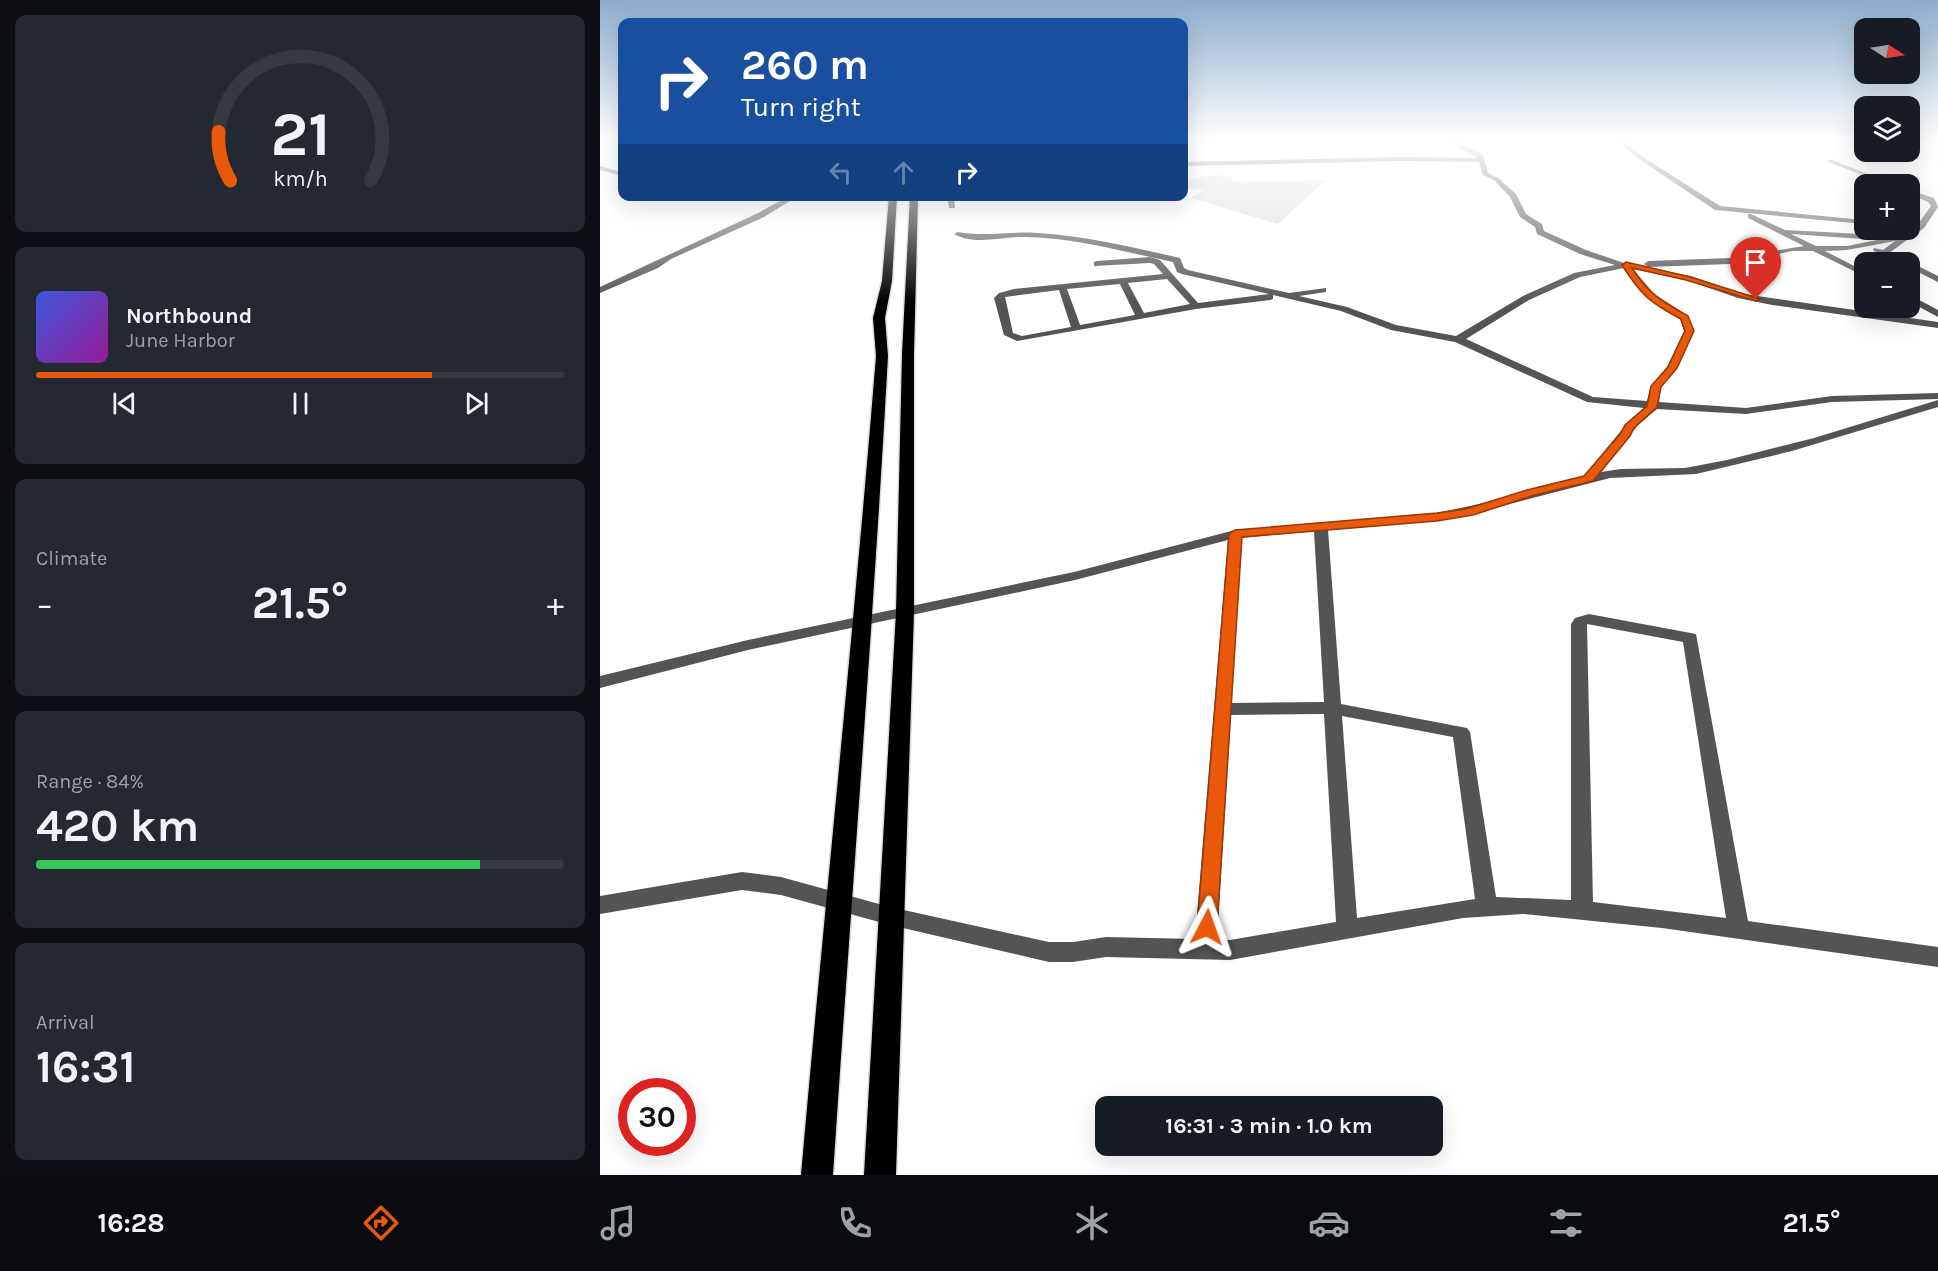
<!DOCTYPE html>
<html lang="en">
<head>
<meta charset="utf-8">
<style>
  :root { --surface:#171b24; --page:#242831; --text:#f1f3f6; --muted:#9ea1a6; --line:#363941; --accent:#ea580c }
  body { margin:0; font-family:Karla,sans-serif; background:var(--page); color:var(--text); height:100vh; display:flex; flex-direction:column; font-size:22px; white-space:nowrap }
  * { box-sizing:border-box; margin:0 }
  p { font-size:20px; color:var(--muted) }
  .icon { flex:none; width:33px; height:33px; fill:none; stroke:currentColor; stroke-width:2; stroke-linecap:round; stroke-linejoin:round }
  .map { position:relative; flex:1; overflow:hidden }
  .details { display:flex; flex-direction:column; gap:15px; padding:15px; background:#0d0f14; width:600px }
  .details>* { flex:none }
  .banner { position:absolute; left:18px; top:18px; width:570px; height:183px; border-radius:12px; box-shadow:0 6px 24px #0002; background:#1a4fa0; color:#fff; overflow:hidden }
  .needle { width:39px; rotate:102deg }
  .controls { position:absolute; left:1254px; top:18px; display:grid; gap:12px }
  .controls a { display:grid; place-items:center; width:66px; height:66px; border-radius:12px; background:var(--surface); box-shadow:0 6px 24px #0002; font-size:30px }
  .speed { position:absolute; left:18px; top:1078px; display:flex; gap:12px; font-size:30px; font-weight:700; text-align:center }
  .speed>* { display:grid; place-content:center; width:78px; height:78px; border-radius:50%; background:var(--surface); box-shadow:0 6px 24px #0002; line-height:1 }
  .speed .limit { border:9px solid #d22; background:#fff; color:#111 }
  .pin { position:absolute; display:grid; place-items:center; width:51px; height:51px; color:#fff; margin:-62px -26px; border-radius:50% 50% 50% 0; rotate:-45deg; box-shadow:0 0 6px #0007 }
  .pin .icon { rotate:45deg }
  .me { position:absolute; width:66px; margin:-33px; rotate:4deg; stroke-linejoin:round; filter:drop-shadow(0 0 4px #0008) }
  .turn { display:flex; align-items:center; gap:21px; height:126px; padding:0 24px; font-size:27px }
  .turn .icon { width:78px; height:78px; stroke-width:2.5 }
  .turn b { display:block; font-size:42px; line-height:51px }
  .lanes { display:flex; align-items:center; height:57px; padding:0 24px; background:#0003; justify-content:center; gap:30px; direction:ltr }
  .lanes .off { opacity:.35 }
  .big { font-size:45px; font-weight:700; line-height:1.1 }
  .details .widget { flex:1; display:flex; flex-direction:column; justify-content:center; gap:9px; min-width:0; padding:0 21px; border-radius:12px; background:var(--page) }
  .details .dial { align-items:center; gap:0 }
  .dial svg { height:156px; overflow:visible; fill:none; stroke:var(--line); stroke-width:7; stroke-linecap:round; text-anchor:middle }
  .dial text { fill:var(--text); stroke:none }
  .song { display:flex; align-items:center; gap:18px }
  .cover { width:72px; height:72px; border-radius:9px; background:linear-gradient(135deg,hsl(230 70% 55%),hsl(300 70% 35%)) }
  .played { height:6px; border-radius:3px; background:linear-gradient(90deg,var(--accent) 75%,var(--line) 75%) }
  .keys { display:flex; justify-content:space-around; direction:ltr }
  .heat { display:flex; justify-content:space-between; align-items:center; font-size:33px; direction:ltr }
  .charge { height:9px; border-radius:4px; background:linear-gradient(90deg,#34c759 84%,var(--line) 0) }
  .trip { position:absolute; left:495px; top:1096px; width:348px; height:60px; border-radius:12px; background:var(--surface); box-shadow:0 6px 24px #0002; font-weight:700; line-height:60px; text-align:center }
  .tabs { display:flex; height:96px; justify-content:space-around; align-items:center; background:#090b0e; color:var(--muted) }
  .tabs .icon { width:42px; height:42px }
  .tabs .on { color:var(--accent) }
  .tabs b { font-size:27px; color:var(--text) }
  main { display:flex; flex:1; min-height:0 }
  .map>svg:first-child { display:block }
  .green { fill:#dbdbdb }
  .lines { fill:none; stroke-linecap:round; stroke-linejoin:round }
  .highway-casing { stroke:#dbdbdb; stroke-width:3 }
  .minor { fill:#545454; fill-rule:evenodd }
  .highway { fill:#000; fill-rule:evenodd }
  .route { fill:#ea580c; stroke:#983908; stroke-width:1.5 }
</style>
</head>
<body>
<main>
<section class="details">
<div class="widget dial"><svg viewBox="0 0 100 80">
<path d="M14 69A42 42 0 1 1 86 69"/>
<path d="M14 69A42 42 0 0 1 8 44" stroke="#ea580c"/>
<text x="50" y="56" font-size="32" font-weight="700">21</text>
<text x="50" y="72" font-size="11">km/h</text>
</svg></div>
<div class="widget">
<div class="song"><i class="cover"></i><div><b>Northbound</b><p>June Harbor</p></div></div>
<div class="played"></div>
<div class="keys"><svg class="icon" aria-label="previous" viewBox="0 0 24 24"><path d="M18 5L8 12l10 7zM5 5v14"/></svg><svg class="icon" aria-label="pause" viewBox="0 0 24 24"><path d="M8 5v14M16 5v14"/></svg><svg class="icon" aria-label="next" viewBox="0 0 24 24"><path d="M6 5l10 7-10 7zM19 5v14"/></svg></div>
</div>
<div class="widget"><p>Climate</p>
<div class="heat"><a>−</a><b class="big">21.5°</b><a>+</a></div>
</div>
<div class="widget"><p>Range · 84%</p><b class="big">420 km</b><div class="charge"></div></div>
<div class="widget"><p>Arrival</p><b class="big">16:31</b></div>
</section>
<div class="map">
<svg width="1338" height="1175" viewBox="0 0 1338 1175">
  <rect width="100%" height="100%" fill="#fff"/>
  <path class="green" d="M619,175L631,177L634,182L726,180L678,224L591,198L604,190L584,187C590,176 606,176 619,175Z"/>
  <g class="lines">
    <defs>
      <g id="highway">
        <path d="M289,196H297L292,281L285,318L288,356C273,629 251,902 233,1175H201C225,902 254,629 276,356L273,318L282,281Z"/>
        <polygon points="310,196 318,196 314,354 314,612 296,1175 264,1175 296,612 302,354"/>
      </g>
    </defs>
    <use href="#highway" class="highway-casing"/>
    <g class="minor">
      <path d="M844,140H852L883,154L888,173L898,178L916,194L926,214L942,224L944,231L986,250L1024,263L1091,276L1143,294L1338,322V328L1172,305L1138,298L1086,280L1033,269L1054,294L1087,315L1094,331L1077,368L1061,387L1059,402L1146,408L1232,396L1338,393V399L1232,402L1146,414L1057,409L1038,425L1001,472L1021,469L1085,468L1127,460L1214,438L1338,400V407L1192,451L1096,474L1010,478L859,517L728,530L741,704L867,728L870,732L896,897L971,900V624L975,618L989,614L1096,634L1148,921L1338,947V967L1062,928L923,914L863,918L630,960L506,957L473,962H449L290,925L181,895L142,890L0,914V896L142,872L181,877L290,907L449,942H473L506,937L595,939L628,540L475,580L148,650L0,688V676L148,640L474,572L635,530L837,513L879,504L984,476L1029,421L1044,408L987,402L855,342L791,330L741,311L673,295V299L670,300L596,309L417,341L404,335L394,298L399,293L414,289L563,274L554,264L550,263L494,266V262L497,261L550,257L560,260L598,303L669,294L582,274L577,272L573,262C525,252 476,238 427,237C405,236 374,246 354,234L358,232C384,237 411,231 437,233C485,236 533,247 580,258L584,268L588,270L689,293L726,288V292L699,296L747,307L796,325L856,336L923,296L974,273L1015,265L980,254L937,234L935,227L920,217L910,197L894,180L883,175L879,162L802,161L584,166V162L802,157L878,158ZM1024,268L1048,298L1080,319L1084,331L1067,367L1051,386L1047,401L993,397L866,339L929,300L980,277ZM567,279L590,304L544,313L528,283ZM520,284L535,315L480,325L467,289ZM459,290L471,327L422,336L413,333L405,297ZM714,531L724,702L631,703L642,538ZM987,624L1083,642L1126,918L993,902ZM724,714L736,922L630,940H617L631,715ZM742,716L853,737L875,899L757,918Z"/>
      <polygon points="1016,140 1023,140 1043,157 1120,206 1264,220 1264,224 1115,210 1039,159"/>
      <polygon points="1228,160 1232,160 1294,184 1286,184 1228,162"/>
      <polygon points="0,166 22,172 22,176 0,170"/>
      <path d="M1310,190L1334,198L1338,207L1324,228L1289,253L1307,262H1297L1284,256L1276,262H1267L1278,253L1273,250L1274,248L1283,250L1295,241L1247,250L1225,251L1264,271V276L1213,251H1192L1130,264L1048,267L1044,264L1048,261L1130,258L1204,246L1148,218V214H1151L1185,230L1301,236L1318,224L1331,206L1328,202L1310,194ZM1191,234L1277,240L1247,246H1216Z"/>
      <polygon points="189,196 198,196 164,217 71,259 58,268 0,293 0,287 158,213"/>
      <polygon points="347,196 354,196 355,208 349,208"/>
      <polygon points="1310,262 1338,276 1338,282 1310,268"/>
      <polygon points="1310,295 1338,310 1338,317 1310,302"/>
    </g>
    <use href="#highway" class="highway"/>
  </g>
  <linearGradient id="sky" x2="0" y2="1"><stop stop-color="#8cadcc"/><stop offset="0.46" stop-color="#fff"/><stop offset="1" stop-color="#fff" stop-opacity="0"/></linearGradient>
  <rect width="1338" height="304" fill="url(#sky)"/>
  <path class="route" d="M1026,262L1090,277L1160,299L1156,301L1086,280L1032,268C1049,294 1061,301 1088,316L1094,331L1077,368L1061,387L1057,407L1034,428L1030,436L993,481L935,495L873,515L837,521L642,537L617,927L614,933L607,935L600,933L597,927L629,534L635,530L837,513L866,509L927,490L984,476L1021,433L1025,425L1047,406L1051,386L1068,367L1085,331L1081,319C1049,302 1041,295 1022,265Z"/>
</svg>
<div class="controls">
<a><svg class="needle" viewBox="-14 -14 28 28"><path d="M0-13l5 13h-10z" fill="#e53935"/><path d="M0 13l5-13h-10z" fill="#9ea1a6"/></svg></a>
<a><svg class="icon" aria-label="layers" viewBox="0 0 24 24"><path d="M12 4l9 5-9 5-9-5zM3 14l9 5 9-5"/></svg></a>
<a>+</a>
<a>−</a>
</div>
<div class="speed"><div class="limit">30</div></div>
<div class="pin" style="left:1156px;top:299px;background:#d93025"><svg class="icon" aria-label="arrive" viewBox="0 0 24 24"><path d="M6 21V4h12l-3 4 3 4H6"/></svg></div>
<svg class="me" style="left:607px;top:927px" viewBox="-20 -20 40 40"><path d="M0-17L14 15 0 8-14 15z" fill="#ea580c" stroke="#fff" stroke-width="4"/></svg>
<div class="trip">16:31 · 3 min · 1.0 km</div>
<div class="banner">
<div class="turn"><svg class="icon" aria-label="right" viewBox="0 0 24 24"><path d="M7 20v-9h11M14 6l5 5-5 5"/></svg><div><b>260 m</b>Turn right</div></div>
<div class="lanes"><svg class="icon off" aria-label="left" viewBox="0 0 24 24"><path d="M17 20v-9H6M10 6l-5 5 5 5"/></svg><svg class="icon off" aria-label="ahead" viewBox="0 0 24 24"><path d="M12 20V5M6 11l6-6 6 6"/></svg><svg class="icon" aria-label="right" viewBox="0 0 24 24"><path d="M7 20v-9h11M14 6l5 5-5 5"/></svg></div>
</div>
</div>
</main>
<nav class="tabs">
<b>16:28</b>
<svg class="icon on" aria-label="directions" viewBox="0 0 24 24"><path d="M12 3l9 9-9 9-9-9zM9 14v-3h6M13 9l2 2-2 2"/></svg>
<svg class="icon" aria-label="music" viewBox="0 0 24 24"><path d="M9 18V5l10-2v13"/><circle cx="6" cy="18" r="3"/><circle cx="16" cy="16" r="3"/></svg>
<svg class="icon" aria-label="phone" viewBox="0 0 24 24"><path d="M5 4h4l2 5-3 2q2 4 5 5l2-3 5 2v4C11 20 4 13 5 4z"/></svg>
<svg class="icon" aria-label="climate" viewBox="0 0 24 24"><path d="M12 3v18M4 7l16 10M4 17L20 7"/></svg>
<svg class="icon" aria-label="car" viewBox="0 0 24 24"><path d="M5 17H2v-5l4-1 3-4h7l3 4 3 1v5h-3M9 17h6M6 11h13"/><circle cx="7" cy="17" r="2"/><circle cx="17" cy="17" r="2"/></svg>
<svg class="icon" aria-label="filters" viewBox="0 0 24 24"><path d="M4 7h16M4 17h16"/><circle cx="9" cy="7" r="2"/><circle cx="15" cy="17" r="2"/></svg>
<b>21.5°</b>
</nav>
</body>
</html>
